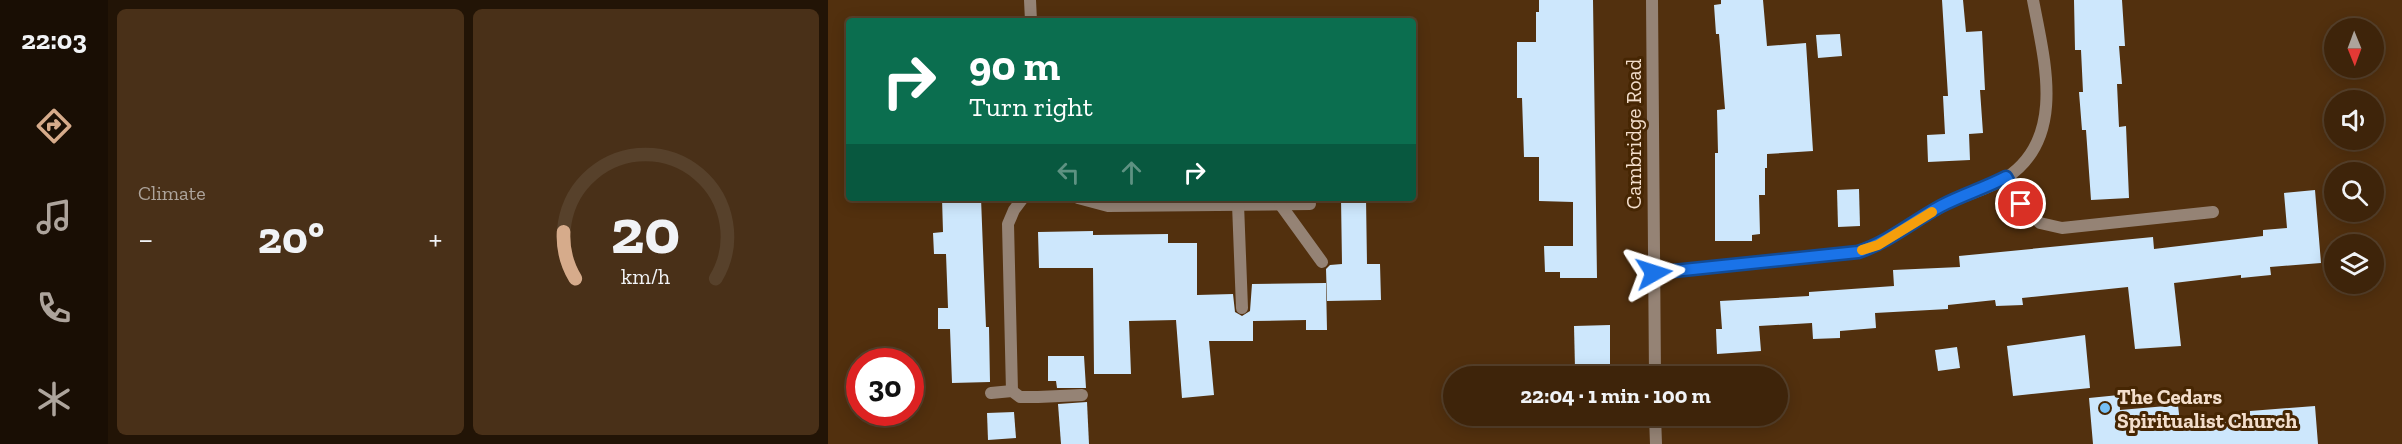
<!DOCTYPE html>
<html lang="en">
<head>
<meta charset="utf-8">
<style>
  :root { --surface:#3e240a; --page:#493018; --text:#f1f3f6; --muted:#ada49c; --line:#57412b; --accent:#d6ab8b }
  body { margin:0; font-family:"Zilla Slab",serif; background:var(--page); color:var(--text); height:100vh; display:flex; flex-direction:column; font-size:22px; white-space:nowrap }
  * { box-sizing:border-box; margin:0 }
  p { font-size:20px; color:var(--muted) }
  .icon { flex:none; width:33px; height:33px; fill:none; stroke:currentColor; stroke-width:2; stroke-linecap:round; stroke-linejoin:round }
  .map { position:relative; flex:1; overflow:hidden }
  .details { display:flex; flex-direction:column; gap:9px; padding:9px; background:#221406; width:720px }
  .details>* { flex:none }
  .top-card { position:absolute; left:18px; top:18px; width:570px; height:183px; border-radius:6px; box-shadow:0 3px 15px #0003,0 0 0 2px var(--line); background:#0b6e4f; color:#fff; overflow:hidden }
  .needle { width:39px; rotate:179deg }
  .tools { position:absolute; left:1496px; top:18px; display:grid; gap:12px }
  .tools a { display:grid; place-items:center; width:60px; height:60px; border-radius:50%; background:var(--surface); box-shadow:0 3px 15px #0003,0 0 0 2px var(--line); font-size:30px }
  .speed { position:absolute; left:18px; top:348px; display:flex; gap:12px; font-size:30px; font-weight:700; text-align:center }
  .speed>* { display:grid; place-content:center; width:78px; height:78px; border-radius:50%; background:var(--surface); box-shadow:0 3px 15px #0003,0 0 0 2px var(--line); line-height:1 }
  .speed .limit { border:9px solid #d22; background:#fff; color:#111 }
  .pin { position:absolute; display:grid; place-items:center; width:51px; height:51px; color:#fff; margin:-26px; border:3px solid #fff; border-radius:50%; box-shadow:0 2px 6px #0007 }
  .me { position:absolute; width:66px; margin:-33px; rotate:84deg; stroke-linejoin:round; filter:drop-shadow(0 0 4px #0008) }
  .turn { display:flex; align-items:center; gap:21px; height:126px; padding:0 24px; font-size:27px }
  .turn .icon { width:78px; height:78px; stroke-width:2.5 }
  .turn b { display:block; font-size:42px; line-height:51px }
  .lanes { display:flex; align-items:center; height:57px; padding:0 24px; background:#0003; justify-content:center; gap:30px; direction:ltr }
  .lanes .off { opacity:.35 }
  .big { font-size:45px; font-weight:700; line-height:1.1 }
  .details .tile { flex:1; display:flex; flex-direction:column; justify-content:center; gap:9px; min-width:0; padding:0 21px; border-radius:9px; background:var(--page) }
  .details .dial { align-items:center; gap:0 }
  .dial svg { height:156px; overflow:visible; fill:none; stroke:var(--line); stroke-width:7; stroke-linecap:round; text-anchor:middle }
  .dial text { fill:var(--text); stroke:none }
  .heat { display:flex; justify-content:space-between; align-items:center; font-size:33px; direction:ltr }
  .details .tiles { flex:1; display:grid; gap:9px; grid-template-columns:repeat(2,1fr) }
  .trip { position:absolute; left:615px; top:366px; width:345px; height:60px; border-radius:30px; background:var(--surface); box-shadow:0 3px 15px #0003,0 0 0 2px var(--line); font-weight:700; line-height:60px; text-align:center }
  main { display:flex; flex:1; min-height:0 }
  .tab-bar { display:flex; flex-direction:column; width:108px; justify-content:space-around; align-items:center; background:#190e04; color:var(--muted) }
  .tab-bar .icon { width:42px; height:42px }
  .tab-bar .active { color:var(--accent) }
  .tab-bar b { font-size:27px; color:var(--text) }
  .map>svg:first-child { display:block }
  .building { fill:#cde7fc }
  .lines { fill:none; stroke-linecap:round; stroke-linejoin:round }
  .lane { stroke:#958375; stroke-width:12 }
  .street { stroke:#958375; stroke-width:12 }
  .route-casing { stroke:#114b97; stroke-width:15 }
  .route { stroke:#1a73e8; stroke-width:10 }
  .slow { stroke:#f59e0b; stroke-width:10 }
  .poi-dot { fill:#76c0f7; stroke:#462603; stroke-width:2 }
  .labels { text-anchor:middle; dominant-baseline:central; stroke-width:6; stroke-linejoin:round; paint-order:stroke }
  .street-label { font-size:21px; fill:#f3decc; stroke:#462603 }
  .poi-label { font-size:21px; font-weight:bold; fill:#f3decc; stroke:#462603; text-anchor:start }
</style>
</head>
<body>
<main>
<nav class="tab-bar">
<b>22:03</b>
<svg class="icon active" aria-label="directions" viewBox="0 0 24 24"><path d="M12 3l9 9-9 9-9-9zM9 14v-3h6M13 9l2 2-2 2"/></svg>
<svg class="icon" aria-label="music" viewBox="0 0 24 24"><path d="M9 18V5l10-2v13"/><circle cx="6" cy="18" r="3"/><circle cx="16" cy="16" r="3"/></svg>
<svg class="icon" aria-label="phone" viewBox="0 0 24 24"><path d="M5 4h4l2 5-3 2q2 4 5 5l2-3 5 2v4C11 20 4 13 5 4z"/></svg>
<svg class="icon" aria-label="climate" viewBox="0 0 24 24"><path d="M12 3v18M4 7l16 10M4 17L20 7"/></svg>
</nav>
<section class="details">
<div class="tiles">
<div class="tile"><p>Climate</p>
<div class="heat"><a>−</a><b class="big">20°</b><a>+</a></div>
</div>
<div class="tile dial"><svg viewBox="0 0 100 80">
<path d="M14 69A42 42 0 1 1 86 69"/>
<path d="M14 69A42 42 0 0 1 8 45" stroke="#d6ab8b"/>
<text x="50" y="56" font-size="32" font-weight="700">20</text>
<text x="50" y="72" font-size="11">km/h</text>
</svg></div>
</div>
</section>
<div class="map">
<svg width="1574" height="444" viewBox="0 0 1574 444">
  <rect width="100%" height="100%" fill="#52300e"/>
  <g class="building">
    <polygon points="711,0 765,0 769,278 732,278 732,272 717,272 716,246 745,246 745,202 711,201 711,157 696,157 694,98 689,98 689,42 708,42 708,12 711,12"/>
    <polygon points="893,0 935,0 939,46 978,43 985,151 939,154 939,168 937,168 937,195 931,195 932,234 924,235 924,241 887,241 887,153 890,153 889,110 897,109 891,34 888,34 886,5 893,4"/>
    <polygon points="1114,0 1135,0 1138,32 1154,31 1157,90 1152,90 1155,133 1141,134 1142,160 1100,162 1099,135 1117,134 1115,96 1120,96"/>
    <polygon points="1246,0 1294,0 1297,46 1291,46 1294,84 1289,84 1291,127 1298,126 1301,198 1263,200 1258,130 1254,130 1251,92 1255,92 1253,50 1247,50"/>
    <polygon points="1012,34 1014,56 990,58 988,35"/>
    <polygon points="1031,189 1032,226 1010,227 1009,190"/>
    <polygon points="1487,190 1493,263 1442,267 1443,275 1413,278 1413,275 1346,283 1353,346 1307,349 1300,287 1194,298 1195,305 1168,306 1167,300 1120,305 1120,309 1047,313 1048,328 1012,331 1012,338 985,339 984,323 931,326 933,351 889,354 888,329 894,329 892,301 981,296 981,292 1066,286 1065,270 1132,267 1131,256 1325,237 1326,249 1435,236 1435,230 1459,228 1456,193"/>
    <polygon points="114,198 153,198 158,327 161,327 162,382 124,383 122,329 110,329 110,308 120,308 118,254 106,254 105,233 115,232"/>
    <polygon points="513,198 538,198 539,264 552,264 553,300 499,301 498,269 502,265 514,264"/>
    <polygon points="265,231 265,235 340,234 340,243 369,243 369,295 405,294 407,312 414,316 422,311 424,284 498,283 499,330 478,330 478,320 425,321 425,341 381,341 386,395 354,398 348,320 301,321 303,374 266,374 265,268 211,268 210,232"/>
    <polygon points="782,325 782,367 747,368 746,326"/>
    <polygon points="1257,335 1262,388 1185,396 1179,346"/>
    <polygon points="1129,347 1132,368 1110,371 1107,350"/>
    <polygon points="220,356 256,356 258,388 229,388 228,381 220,381"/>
    <polygon points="1291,395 1292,410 1350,405 1352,423 1422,419 1422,411 1487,406 1490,444 1265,444 1261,398"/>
    <polygon points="259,402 261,444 233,444 230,404"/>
    <polygon points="186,412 188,438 160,440 159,413"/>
  </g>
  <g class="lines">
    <polyline class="lane" points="1178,178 1193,205 1212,223 1234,228 1385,212"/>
    <g class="street">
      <polyline points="202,0 203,21"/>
      <polyline points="824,0 827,376"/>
      <polyline points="250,198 280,206 482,204"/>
      <polyline points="410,204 414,308"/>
      <polyline points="452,204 494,262"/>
      <path d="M826,273L1031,252C1063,241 1089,219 1119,204C1138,194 1159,190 1178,178C1239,138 1216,59 1205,0"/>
      <polyline points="184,391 180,224 186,210 195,198"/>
      <polyline points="163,393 184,391 192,397 210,397 254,395"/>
      <polyline points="827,416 828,444"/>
    </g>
  </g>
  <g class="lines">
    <defs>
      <path id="route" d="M826,273L1030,252C1061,242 1085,221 1113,206C1134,195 1157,188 1178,177L1193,204"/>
    </defs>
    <use href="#route" class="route-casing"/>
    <use href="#route" class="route"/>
    <polyline class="slow" points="1034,250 1050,245 1104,212"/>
  </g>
  <circle class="poi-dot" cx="1277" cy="408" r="6"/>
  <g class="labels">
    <g class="street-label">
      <text transform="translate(805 134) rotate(-90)">Cambridge Road</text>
    </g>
    <g class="poi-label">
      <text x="1289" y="396">The Cedars<tspan x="1289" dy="24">Spiritualist Church</tspan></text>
    </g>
  </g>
</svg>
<div class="tools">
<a><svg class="needle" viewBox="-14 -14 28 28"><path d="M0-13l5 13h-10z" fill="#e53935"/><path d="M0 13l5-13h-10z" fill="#ada49c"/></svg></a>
<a><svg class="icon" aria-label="sound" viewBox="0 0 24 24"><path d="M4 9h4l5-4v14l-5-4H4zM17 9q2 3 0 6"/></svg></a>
<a><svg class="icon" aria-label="search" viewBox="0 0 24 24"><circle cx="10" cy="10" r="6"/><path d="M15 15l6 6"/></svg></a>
<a><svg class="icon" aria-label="layers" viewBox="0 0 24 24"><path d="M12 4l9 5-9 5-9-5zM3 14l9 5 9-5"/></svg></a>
</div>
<div class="speed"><div class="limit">30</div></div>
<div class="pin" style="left:1193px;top:204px;background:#d93025"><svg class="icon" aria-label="arrive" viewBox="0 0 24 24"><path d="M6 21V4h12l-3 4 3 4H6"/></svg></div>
<svg class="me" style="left:826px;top:273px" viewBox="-20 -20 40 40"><path d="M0-17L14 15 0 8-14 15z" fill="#1a73e8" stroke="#fff" stroke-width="4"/></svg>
<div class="trip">22:04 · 1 min · 100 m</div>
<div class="top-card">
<div class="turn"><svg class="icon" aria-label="right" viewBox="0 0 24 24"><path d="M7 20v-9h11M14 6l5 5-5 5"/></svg><div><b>90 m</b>Turn right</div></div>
<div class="lanes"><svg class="icon off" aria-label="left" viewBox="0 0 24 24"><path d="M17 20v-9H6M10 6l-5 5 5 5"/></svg><svg class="icon off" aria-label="ahead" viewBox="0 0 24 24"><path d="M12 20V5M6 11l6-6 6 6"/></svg><svg class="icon" aria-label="right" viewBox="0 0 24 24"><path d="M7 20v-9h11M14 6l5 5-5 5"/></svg></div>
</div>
</div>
</main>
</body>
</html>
